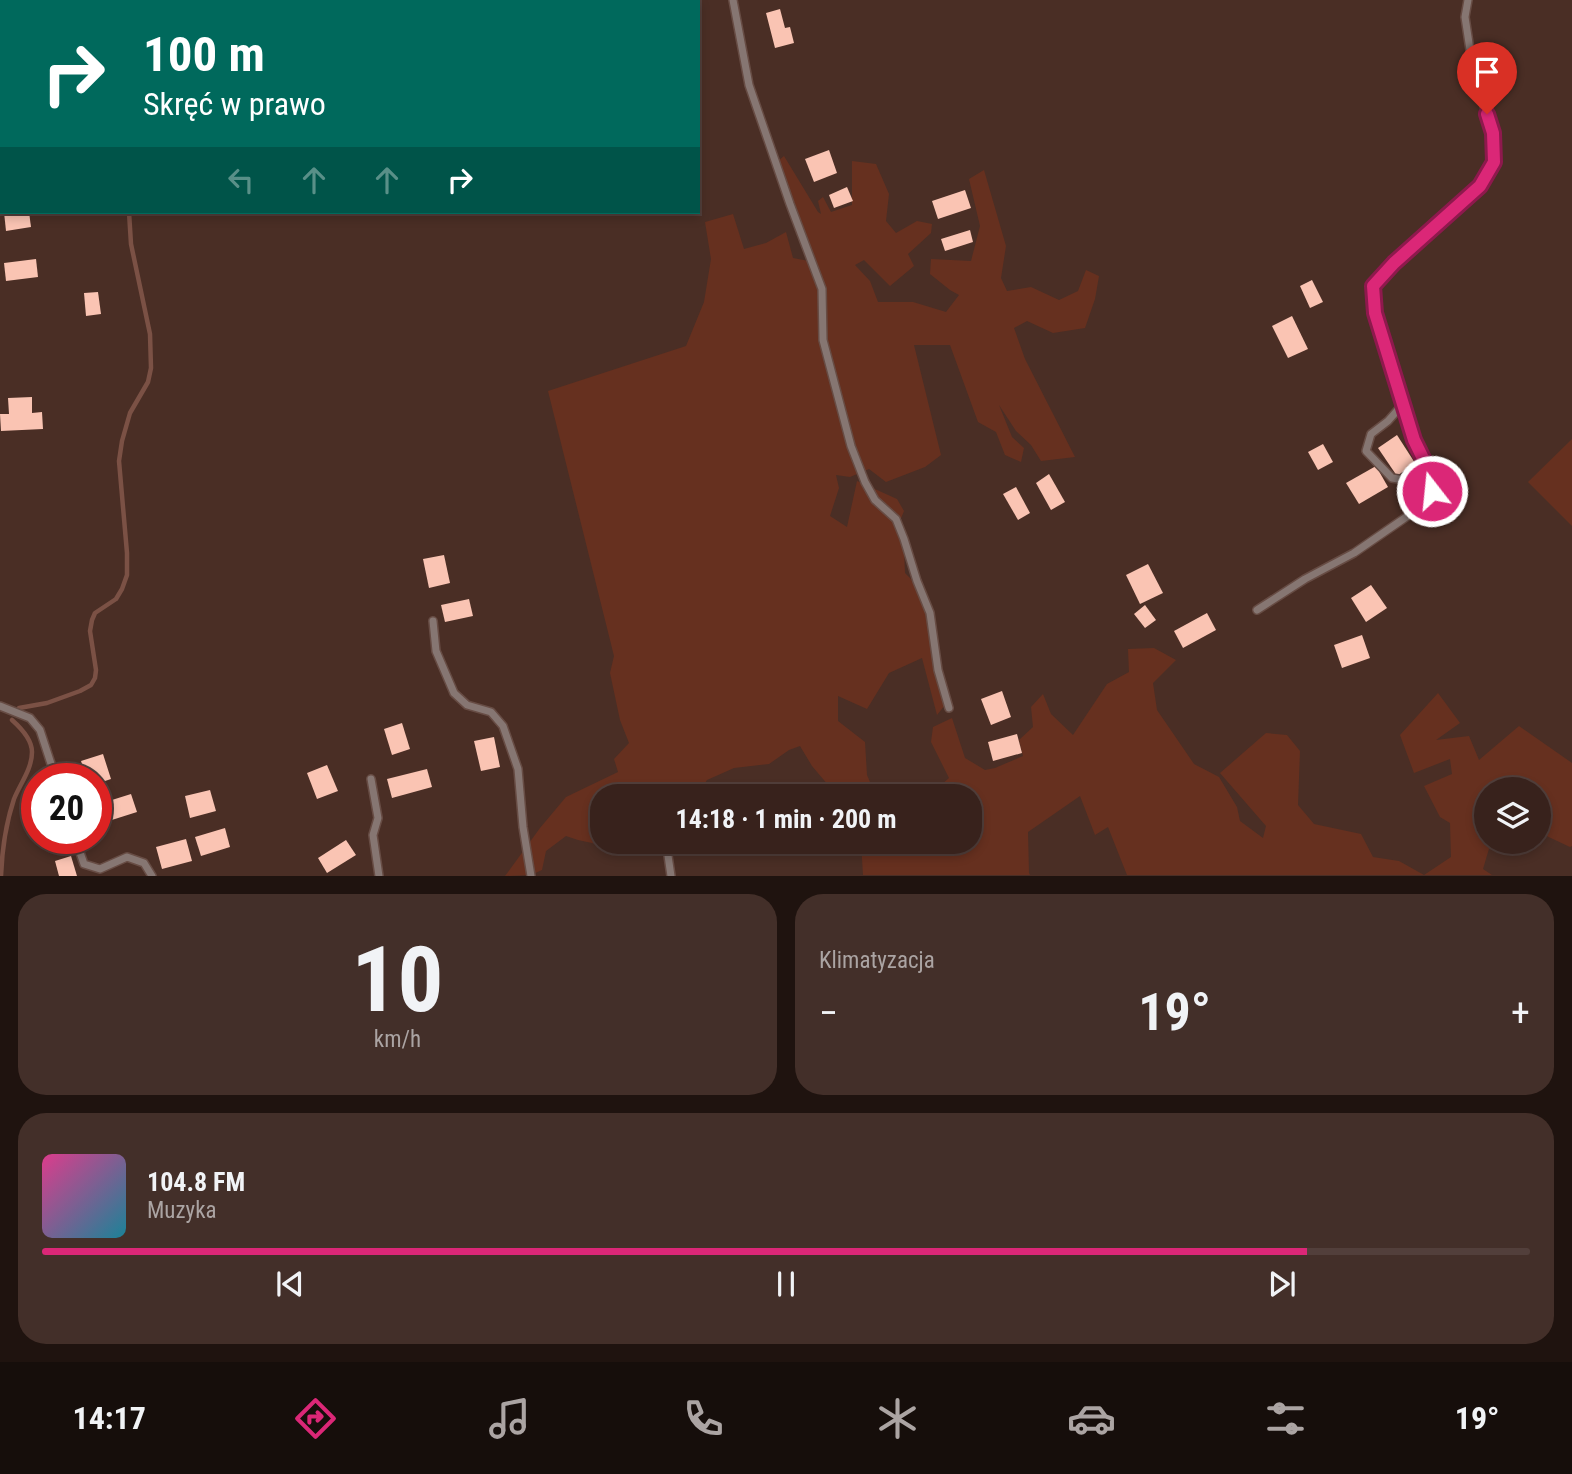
<!DOCTYPE html>
<html lang="pl">
<head>
<meta charset="utf-8">
<style>
  :root { --surface:#38221c; --page:#432f29; --text:#f1f3f6; --muted:#aba4a3; --line:#523f3b; --accent:#db2777 }
  body { margin:0; font-family:"Roboto Condensed",sans-serif; background:var(--page); color:var(--text); height:100vh; display:flex; flex-direction:column; font-size:26px; white-space:nowrap }
  * { box-sizing:border-box; margin:0 }
  p { font-size:23px; color:var(--muted) }
  .icon { flex:none; width:38px; height:38px; fill:none; stroke:currentColor; stroke-width:2; stroke-linecap:round; stroke-linejoin:round }
  .map { position:relative; height:876px; overflow:hidden }
  .side { display:flex; flex-direction:column; gap:18px; padding:18px; background:#1f130f; flex:1 }
  .side>* { flex:none }
  .guide { position:absolute; left:0px; top:0px; width:700px; height:214px; box-shadow:0 4px 10px #0003,0 0 0 2px var(--line); background:#00695c; color:#fff; overflow:hidden }
  .controls { position:absolute; left:1474px; top:777px; display:grid; gap:14px }
  .controls a { display:grid; place-items:center; width:77px; height:77px; border-radius:50%; background:var(--surface); box-shadow:0 4px 10px #0003,0 0 0 2px var(--line); font-size:35px }
  .speed { position:absolute; left:21px; top:763px; display:flex; gap:14px; font-size:35px; font-weight:700; text-align:center }
  .speed>* { display:grid; place-content:center; width:91px; height:91px; border-radius:50%; background:var(--surface); box-shadow:0 4px 10px #0003,0 0 0 2px var(--line); line-height:1 }
  .speed .limit { border:10px solid #d22; background:#fff; color:#111 }
  .pin { position:absolute; display:grid; place-items:center; width:60px; height:60px; color:#fff; margin:-72px -30px; border-radius:50% 50% 50% 0; rotate:-45deg; box-shadow:0 0 7px #0007 }
  .pin .icon { rotate:45deg }
  .me { position:absolute; width:77px; margin:-38px; rotate:344deg; stroke-linejoin:round; filter:drop-shadow(0 0 5px #0008) }
  .turn { display:flex; align-items:center; gap:24px; height:147px; padding:0 28px; font-size:32px }
  .turn .icon { width:91px; height:91px; stroke-width:2.5 }
  .turn b { display:block; font-size:49px; line-height:60px }
  .lanes { display:flex; align-items:center; height:66px; padding:0 28px; background:#0003; justify-content:center; gap:35px; direction:ltr }
  .lanes .off { opacity:.35 }
  .big { font-size:52px; font-weight:700; line-height:1.1 }
  .side .tile { flex:1; display:flex; flex-direction:column; justify-content:center; gap:10px; min-width:0; padding:0 24px; border-radius:28px; background:var(--page) }
  .side .dial { align-items:center; gap:0 }
  .dial b { font-size:91px; line-height:1 }
  .song { display:flex; align-items:center; gap:21px }
  .cover { width:84px; height:84px; border-radius:10px; background:linear-gradient(135deg,hsl(330 70% 55%),hsl(190 70% 35%)) }
  .played { height:7px; border-radius:4px; background:linear-gradient(90deg,var(--accent) 85%,var(--line) 85%) }
  .keys { display:flex; justify-content:space-around; direction:ltr }
  .heat { display:flex; justify-content:space-between; align-items:center; font-size:38px; direction:ltr }
  .side .tiles { flex:1; display:grid; gap:18px; grid-template-columns:1fr 1fr }
  .tile:last-child { grid-column:span 2 }
  .trip { position:absolute; left:590px; top:784px; width:392px; height:70px; border-radius:28px; background:var(--surface); box-shadow:0 4px 10px #0003,0 0 0 2px var(--line); font-weight:700; line-height:70px; text-align:center }
  .tab-bar { display:flex; height:112px; justify-content:space-around; align-items:center; background:#160e0b; color:var(--muted) }
  .tab-bar .icon { width:49px; height:49px }
  .tab-bar .current { color:var(--accent) }
  .tab-bar b { font-size:32px; color:var(--text) }
  .map>svg:first-child { display:block }
  .green { fill:#66301f }
  .lines { fill:none; stroke-linecap:round; stroke-linejoin:round }
  .stream { stroke:#7b5145; stroke-width:4.5 }
  .building { fill:#fac4b3 }
  .service-casing { stroke:#674c44; stroke-width:10 }
  .service { stroke:#867672; stroke-width:7 }
  .route-casing { stroke:#8e194d; stroke-width:18 }
  .route { stroke:#db2777; stroke-width:12 }
</style>
</head>
<body>
<div class="map">
<svg width="1572" height="876" viewBox="0 0 1572 876">
  <rect width="100%" height="100%" fill="#4a2e25"/>
  <g class="green">
    <polygon points="784,156 818,212 821,214 818,201 823,197 831,212 852,205 852,161 876,164 889,194 886,221 896,233 917,221 932,224 931,233 908,254 914,266 890,286 864,260 855,265 870,281 878,302 913,302 946,312 959,295 950,290 930,274 931,259 971,261 980,226 969,179 984,170 1006,246 1001,278 1007,291 1031,287 1059,300 1078,291 1086,270 1099,276 1095,299 1085,328 1053,333 1027,321 1014,328 1025,359 1075,457 1041,461 1031,445 1016,431 999,405 1012,437 1024,448 1021,462 1005,455 996,432 978,422 950,345 914,345 941,455 925,467 886,482 869,469 850,477 836,475 839,488 830,516 847,527 857,481 897,499 904,511 897,528 904,551 905,573 911,579 925,609 945,705 937,715 922,658 889,673 867,709 838,696 838,721 865,742 867,775 876,796 834,796 829,786 812,766 800,746 789,750 769,764 734,768 707,780 698,794 683,788 657,793 632,793 627,796 602,796 602,842 612,842 606,846 578,840 566,836 546,851 542,870 531,875 505,876 540,828 566,797 618,772 614,759 629,743 620,720 610,673 614,656 548,391 686,346 704,302 711,259 705,222 733,214 744,249 766,243 786,232 793,258 814,262 778,161"/>
    <polygon points="1572,439 1572,526 1528,482"/>
    <polygon points="1154,648 1176,660 1153,683 1157,710 1194,764 1219,777 1237,807 1240,821 1263,838 1266,826 1220,773 1266,733 1287,735 1300,751 1298,805 1314,824 1361,834 1373,857 1399,861 1424,875 1451,857 1450,823 1440,817 1424,786 1452,774 1450,759 1414,773 1400,735 1438,693 1460,723 1436,740 1469,736 1479,760 1519,726 1572,763 1572,846 1570,847 1538,832 1538,789 1486,789 1486,842 1491,842 1483,869 1492,875 1127,875 1108,827 1095,835 1080,796 1028,832 1029,873 1030,875 863,875 861,842 970,842 970,796 928,796 949,778 931,742 933,727 952,718 965,758 985,770 995,768 1023,756 1019,740 1033,727 1031,707 1043,694 1051,714 1073,735 1107,684 1129,672 1128,649"/>
  </g>
  <g class="lines">
    <g class="stream">
      <polyline points="210,2 212,0"/>
      <polyline points="19,708 47,703 80,691 91,685 95,678 96,670 90,631 92,620 95,613 116,599 122,589 127,575 127,553 119,461 122,441 130,413 148,382 151,368 150,334 131,244 129,212"/>
      <path d="M1,876C2,850 6,823 14,799C20,784 32,769 32,752C32,740 21,728 12,720"/>
    </g>
  </g>
  <g class="building">
    <polygon points="780,9 785,28 790,27 794,43 775,48 766,13"/>
    <polygon points="829,150 837,173 814,182 805,159"/>
    <polygon points="847,187 853,201 834,208 829,195"/>
    <polygon points="965,190 971,208 938,219 932,201"/>
    <polygon points="4,212 29,212 31,227 6,231"/>
    <polygon points="970,230 973,242 945,251 941,239"/>
    <polygon points="36,259 38,277 6,281 4,263"/>
    <polygon points="1312,280 1323,302 1310,308 1300,286"/>
    <polygon points="98,292 101,314 86,316 84,293"/>
    <polygon points="1292,316 1308,349 1288,358 1272,326"/>
    <polygon points="32,397 32,413 42,412 43,429 1,431 0,414 9,414 8,398"/>
    <polygon points="1397,435 1415,463 1397,476 1378,448"/>
    <polygon points="1323,444 1333,462 1318,470 1308,452"/>
    <polygon points="1376,466 1388,487 1359,504 1346,483"/>
    <polygon points="1049,474 1065,502 1051,510 1036,483"/>
    <polygon points="1016,487 1030,513 1018,520 1003,494"/>
    <polygon points="444,555 450,583 429,588 423,559"/>
    <polygon points="1148,564 1163,593 1140,604 1126,575"/>
    <polygon points="1371,585 1387,608 1366,622 1351,598"/>
    <polygon points="469,599 473,616 445,622 441,605"/>
    <polygon points="1145,605 1156,620 1145,628 1134,614"/>
    <polygon points="1207,613 1216,630 1183,648 1174,631"/>
    <polygon points="1362,635 1370,658 1342,668 1334,645"/>
    <polygon points="1002,691 1011,717 991,725 981,699"/>
    <polygon points="402,723 410,749 392,755 384,729"/>
    <polygon points="1017,734 1022,753 993,761 988,742"/>
    <polygon points="494,737 500,767 481,771 474,741"/>
    <polygon points="103,754 111,779 96,784 96,779 87,779 81,761"/>
    <polygon points="327,765 338,791 317,799 307,773"/>
    <polygon points="427,769 432,787 392,798 387,779"/>
    <polygon points="742,785 746,796 728,796 726,791"/>
    <polygon points="210,790 216,811 190,818 185,796"/>
    <polygon points="131,794 137,812 96,825 96,805"/>
    <polygon points="225,828 230,847 201,856 195,837"/>
    <polygon points="186,839 192,861 162,869 156,847"/>
    <polygon points="346,840 356,855 327,873 318,858"/>
    <polygon points="71,856 77,876 59,876 55,861"/>
  </g>
  <g class="lines">
    <defs>
      <g id="service">
        <polyline points="733,0 749,85 790,204 822,289 823,340 851,446 865,482 875,500 896,519 904,539 917,581 930,613 938,670 949,708"/>
        <polyline points="1403,404 1388,421 1371,434 1366,451 1392,478 1410,481 1424,460"/>
        <polyline points="1257,610 1305,579 1354,553 1415,511 1432,491 1433,479 1414,440 1375,313 1373,286 1394,263 1480,186 1494,162 1493,133 1474,76 1465,17 1468,0"/>
        <polyline points="433,621 436,651 454,693 467,705 491,712 503,726 518,769 523,827 531,876"/>
        <polyline points="0,706 30,718 40,730 56,779"/>
        <polyline points="371,779 378,818 373,835 379,876"/>
        <polyline points="75,838 84,864 100,869 127,857 144,863 152,876"/>
        <polyline points="666,842 671,876"/>
      </g>
    </defs>
    <use href="#service" class="service-casing"/>
    <use href="#service" class="service"/>
  </g>
  <g class="lines">
    <defs>
      <polyline id="route" points="1432,491 1433,479 1414,440 1375,313 1373,286 1394,263 1480,186 1494,162 1493,133 1487,114"/>
    </defs>
    <use href="#route" class="route-casing"/>
    <use href="#route" class="route"/>
  </g>
</svg>
<div class="controls">
<a><svg class="icon" aria-label="layers" viewBox="0 0 24 24"><path d="M12 4l9 5-9 5-9-5zM3 14l9 5 9-5"/></svg></a>
</div>
<div class="speed"><div class="limit">20</div></div>
<div class="pin" style="left:1487px;top:114px;background:#d93025"><svg class="icon" aria-label="arrive" viewBox="0 0 24 24"><path d="M6 21V4h12l-3 4 3 4H6"/></svg></div>
<svg class="me" style="left:1432px;top:491px" viewBox="-20 -20 40 40"><circle r="17" fill="#db2777" stroke="#fff" stroke-width="3"/><path d="M0-11L8 9 0 5-8 9z" fill="#fff"/></svg>
<div class="trip">14:18 · 1 min · 200 m</div>
<div class="guide">
<div class="turn"><svg class="icon" aria-label="right" viewBox="0 0 24 24"><path d="M7 20v-9h11M14 6l5 5-5 5"/></svg><div><b>100 m</b>Skręć w prawo</div></div>
<div class="lanes"><svg class="icon off" aria-label="left" viewBox="0 0 24 24"><path d="M17 20v-9H6M10 6l-5 5 5 5"/></svg><svg class="icon off" aria-label="ahead" viewBox="0 0 24 24"><path d="M12 20V5M6 11l6-6 6 6"/></svg><svg class="icon off" aria-label="ahead" viewBox="0 0 24 24"><path d="M12 20V5M6 11l6-6 6 6"/></svg><svg class="icon" aria-label="right" viewBox="0 0 24 24"><path d="M7 20v-9h11M14 6l5 5-5 5"/></svg></div>
</div>
</div>
<section class="side">
<div class="tiles">
<div class="tile dial"><b>10</b><p>km/h</p></div>
<div class="tile"><p>Klimatyzacja</p>
<div class="heat"><a>−</a><b class="big">19°</b><a>+</a></div>
</div>
<div class="tile">
<div class="song"><i class="cover"></i><div><b>104.8 FM</b><p>Muzyka</p></div></div>
<div class="played"></div>
<div class="keys"><svg class="icon" aria-label="previous" viewBox="0 0 24 24"><path d="M18 5L8 12l10 7zM5 5v14"/></svg><svg class="icon" aria-label="pause" viewBox="0 0 24 24"><path d="M8 5v14M16 5v14"/></svg><svg class="icon" aria-label="next" viewBox="0 0 24 24"><path d="M6 5l10 7-10 7zM19 5v14"/></svg></div>
</div>
</div>
</section>
<nav class="tab-bar">
<b>14:17</b>
<svg class="icon current" aria-label="directions" viewBox="0 0 24 24"><path d="M12 3l9 9-9 9-9-9zM9 14v-3h6M13 9l2 2-2 2"/></svg>
<svg class="icon" aria-label="music" viewBox="0 0 24 24"><path d="M9 18V5l10-2v13"/><circle cx="6" cy="18" r="3"/><circle cx="16" cy="16" r="3"/></svg>
<svg class="icon" aria-label="phone" viewBox="0 0 24 24"><path d="M5 4h4l2 5-3 2q2 4 5 5l2-3 5 2v4C11 20 4 13 5 4z"/></svg>
<svg class="icon" aria-label="climate" viewBox="0 0 24 24"><path d="M12 3v18M4 7l16 10M4 17L20 7"/></svg>
<svg class="icon" aria-label="car" viewBox="0 0 24 24"><path d="M5 17H2v-5l4-1 3-4h7l3 4 3 1v5h-3M9 17h6M6 11h13"/><circle cx="7" cy="17" r="2"/><circle cx="17" cy="17" r="2"/></svg>
<svg class="icon" aria-label="filters" viewBox="0 0 24 24"><path d="M4 7h16M4 17h16"/><circle cx="9" cy="7" r="2"/><circle cx="15" cy="17" r="2"/></svg>
<b>19°</b>
</nav>
</body>
</html>
